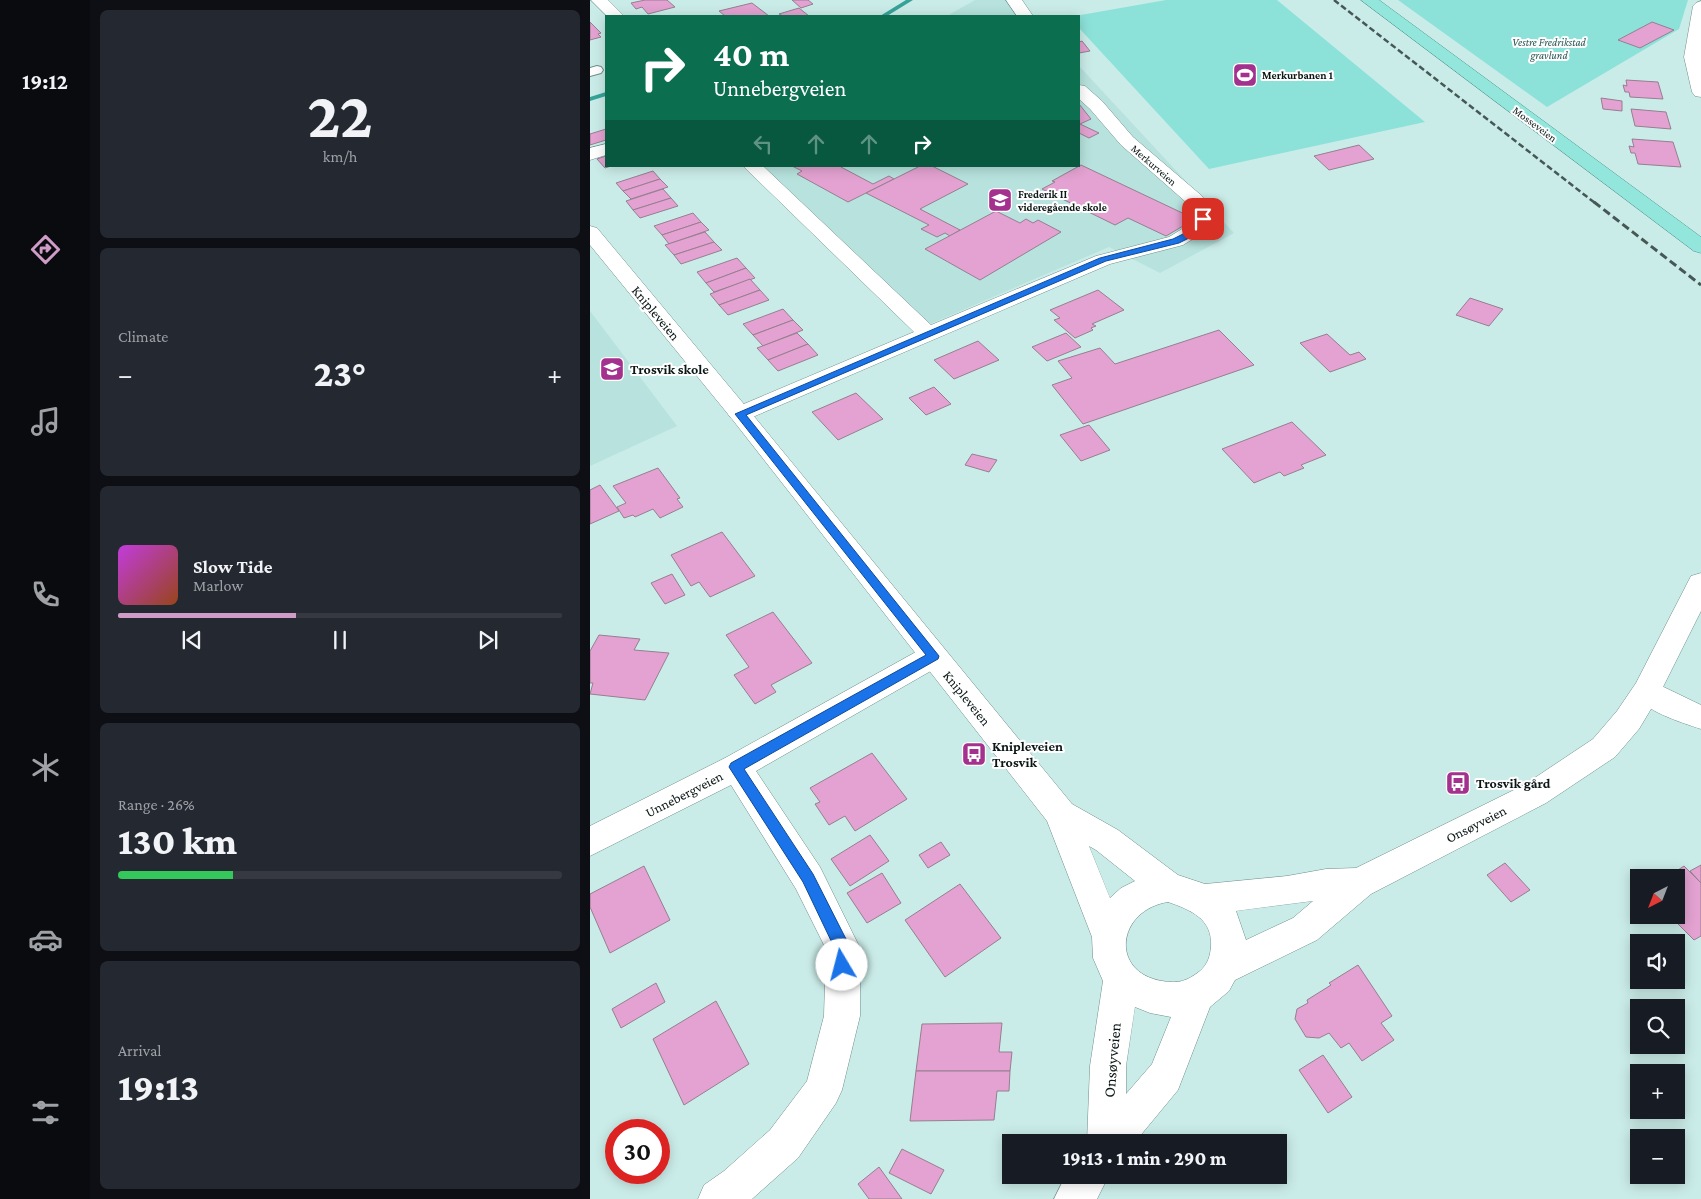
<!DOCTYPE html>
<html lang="en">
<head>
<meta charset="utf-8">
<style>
  :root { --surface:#171b24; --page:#242831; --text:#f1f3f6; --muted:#9ea1a6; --line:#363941; --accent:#ce9cc7 }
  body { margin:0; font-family:"Crimson Pro",serif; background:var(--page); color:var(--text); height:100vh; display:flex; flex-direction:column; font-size:19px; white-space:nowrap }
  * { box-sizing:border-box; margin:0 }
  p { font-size:16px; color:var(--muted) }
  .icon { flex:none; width:28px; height:28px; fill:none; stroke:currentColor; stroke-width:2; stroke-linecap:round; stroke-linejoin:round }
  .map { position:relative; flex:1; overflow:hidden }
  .panel { display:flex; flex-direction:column; gap:10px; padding:10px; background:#0d0f14; width:500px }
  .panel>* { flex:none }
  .banner { position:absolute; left:15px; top:15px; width:475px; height:152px; border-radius:0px; box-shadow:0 2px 12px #0003; background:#0b6e4f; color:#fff; overflow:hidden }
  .needle { width:32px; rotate:222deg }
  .fabs { position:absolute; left:1040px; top:869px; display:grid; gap:10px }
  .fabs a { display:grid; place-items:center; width:55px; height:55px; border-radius:0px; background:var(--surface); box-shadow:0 2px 12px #0003; font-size:25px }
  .speed { position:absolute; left:15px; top:1119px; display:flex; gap:10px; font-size:25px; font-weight:700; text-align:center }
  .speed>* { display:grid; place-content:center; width:65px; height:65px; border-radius:50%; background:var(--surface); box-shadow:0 2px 12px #0003; line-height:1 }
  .speed .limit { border:8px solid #d22; background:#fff; color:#111 }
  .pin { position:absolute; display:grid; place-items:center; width:42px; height:42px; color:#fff; margin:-21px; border-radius:10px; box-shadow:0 2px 8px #0006 }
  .me { position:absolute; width:55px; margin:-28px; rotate:352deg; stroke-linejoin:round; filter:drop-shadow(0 0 4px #0008) }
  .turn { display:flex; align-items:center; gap:18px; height:105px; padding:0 25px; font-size:22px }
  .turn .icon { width:65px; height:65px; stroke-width:2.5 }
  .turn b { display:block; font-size:35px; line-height:42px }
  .lanes { display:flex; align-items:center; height:48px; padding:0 25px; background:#0003; justify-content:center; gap:25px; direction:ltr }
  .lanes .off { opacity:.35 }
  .big { font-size:38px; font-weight:800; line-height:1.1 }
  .panel .card { flex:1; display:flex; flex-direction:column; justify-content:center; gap:8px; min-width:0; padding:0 18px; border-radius:8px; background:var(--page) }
  .panel .dial { align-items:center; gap:0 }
  .dial b { font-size:65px; line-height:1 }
  .song { display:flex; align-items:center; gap:15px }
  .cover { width:60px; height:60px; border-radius:8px; background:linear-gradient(135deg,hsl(290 70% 55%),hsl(20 70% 35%)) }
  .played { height:5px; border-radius:2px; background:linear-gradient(90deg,var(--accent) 40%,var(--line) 40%) }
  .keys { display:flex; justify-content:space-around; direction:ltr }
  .heat { display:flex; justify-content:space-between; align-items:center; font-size:28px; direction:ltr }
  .charge { height:8px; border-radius:4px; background:linear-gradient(90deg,#34c759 26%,var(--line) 0) }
  .trip { position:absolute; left:412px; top:1134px; width:285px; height:50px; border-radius:0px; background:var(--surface); box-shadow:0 2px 12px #0003; font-weight:800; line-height:50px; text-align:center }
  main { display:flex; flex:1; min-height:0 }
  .dock { display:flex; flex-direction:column; width:90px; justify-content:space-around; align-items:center; background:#090b0e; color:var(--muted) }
  .dock .icon { width:35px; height:35px }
  .dock .active { color:var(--accent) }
  .dock b { font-size:22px; color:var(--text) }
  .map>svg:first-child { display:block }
  .built { fill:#b7e2dd }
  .green { fill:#8ce2d9 }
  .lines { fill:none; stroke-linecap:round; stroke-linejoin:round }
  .stream { fill:#36a399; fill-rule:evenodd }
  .building { fill:#e3a2d1; stroke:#967f8f }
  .service-casing { stroke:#6e8e8a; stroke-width:2 }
  .minor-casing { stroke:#6e8e8a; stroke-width:1 }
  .tertiary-casing { stroke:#6e8e8a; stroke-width:1 }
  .trunk-casing { stroke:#529992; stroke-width:1 }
  .service { fill:#fff; fill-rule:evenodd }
  .minor { fill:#fff; fill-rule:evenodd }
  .tertiary { fill:#fff; fill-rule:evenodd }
  .trunk { fill:#93e6dc; fill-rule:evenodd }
  .rail-far1 { stroke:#465856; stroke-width:2.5; stroke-dasharray:6 3; stroke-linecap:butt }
  .rail { stroke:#465856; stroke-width:3; stroke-dasharray:8 4; stroke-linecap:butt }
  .route { fill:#1a73e8; stroke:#114b97 }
  .labels { text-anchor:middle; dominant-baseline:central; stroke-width:4; stroke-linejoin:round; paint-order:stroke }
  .far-park-label { font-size:11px; font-style:italic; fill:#265450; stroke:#fff }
  .far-poi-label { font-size:11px; font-weight:bold; fill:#0b1716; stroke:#fff; text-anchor:start }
  .far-street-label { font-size:11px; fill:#0b1716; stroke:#fff }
  .street-label { font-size:14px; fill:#0b1716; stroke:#fff }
  .poi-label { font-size:14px; font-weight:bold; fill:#0b1716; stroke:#fff; text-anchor:start }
  .near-street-label { font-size:16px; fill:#0b1716; stroke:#fff }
</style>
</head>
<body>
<main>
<nav class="dock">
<b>19:12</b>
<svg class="icon active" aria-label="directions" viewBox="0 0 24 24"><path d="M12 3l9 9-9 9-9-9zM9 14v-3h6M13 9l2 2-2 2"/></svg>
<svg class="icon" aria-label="music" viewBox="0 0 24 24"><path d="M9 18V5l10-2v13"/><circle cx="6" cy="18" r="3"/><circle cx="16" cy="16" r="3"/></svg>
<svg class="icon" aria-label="phone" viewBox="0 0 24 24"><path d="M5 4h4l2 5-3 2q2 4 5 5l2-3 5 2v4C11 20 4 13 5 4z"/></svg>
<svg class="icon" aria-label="climate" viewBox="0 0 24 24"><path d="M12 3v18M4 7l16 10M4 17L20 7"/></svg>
<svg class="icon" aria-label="car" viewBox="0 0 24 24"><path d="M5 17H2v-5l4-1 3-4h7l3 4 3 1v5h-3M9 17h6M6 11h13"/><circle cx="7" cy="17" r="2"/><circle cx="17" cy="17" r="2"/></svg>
<svg class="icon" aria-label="filters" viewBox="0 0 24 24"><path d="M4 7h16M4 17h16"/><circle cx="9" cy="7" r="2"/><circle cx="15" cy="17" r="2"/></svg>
</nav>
<section class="panel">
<div class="card dial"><b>22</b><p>km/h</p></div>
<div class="card"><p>Climate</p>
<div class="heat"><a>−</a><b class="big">23°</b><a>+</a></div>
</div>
<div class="card">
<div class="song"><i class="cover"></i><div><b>Slow Tide</b><p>Marlow</p></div></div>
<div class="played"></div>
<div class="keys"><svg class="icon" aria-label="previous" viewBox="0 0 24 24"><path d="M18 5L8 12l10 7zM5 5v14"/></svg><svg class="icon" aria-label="pause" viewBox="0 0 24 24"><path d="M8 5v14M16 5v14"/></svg><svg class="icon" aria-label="next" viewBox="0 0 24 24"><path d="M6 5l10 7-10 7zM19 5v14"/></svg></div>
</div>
<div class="card"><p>Range · 26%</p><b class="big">130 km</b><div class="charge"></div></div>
<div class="card"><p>Arrival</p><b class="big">19:13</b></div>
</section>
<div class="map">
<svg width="1111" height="1199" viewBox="0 0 1111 1199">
  <rect width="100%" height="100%" fill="#caece8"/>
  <g class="built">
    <polygon points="385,0 427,0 442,16 357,16"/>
    <polygon points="489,66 644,233 570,273 519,247 340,324 170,166 489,166"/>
    <polygon points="0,311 87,426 0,466"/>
  </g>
  <g class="green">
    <polygon points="576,0 687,0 835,122 619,169 489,28 489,16 485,16"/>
    <polygon points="808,0 1098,0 1089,29 957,107"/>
  </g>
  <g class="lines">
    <g class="stream">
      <polygon points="316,0 323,0 297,16 290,16"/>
      <polygon points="16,92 16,96 0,101 0,97"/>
    </g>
  </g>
  <g class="building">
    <polygon points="55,0 77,0 85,7 58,14 52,7 46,9 41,3"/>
    <polygon points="202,0 218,0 223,4 211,8"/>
    <polygon points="162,3 179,16 135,16 129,11"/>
    <polygon points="209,8 219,16 193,16 189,14"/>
    <polygon points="0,22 11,33 8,34 11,37 0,40"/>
    <polygon points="1062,22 1084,30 1050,48 1028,40"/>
    <polygon points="492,41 500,51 489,53 489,42"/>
    <polygon points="1036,80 1068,82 1073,99 1040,97 1039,92 1035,92 1033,85 1037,86"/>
    <polygon points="1011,98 1032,101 1032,111 1013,109"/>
    <polygon points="489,104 501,119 490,124 509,133 499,138 489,133"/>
    <polygon points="1041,109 1076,112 1081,129 1045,126"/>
    <polygon points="16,129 16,140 0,145 0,134"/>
    <polygon points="1042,139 1083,142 1091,167 1048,164 1045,153 1041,153 1039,146 1044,147"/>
    <polygon points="769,145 784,159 739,170 724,156"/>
    <polygon points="16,156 16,166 21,166 15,168 7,159"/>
    <polygon points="491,165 605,219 576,236 538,218 525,225 452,189 465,182 462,181"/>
    <polygon points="202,166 253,166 251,167 283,184 299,176 304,179 258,202 207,174 212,171"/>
    <polygon points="330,166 342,166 378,184 330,209 370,230 360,236 355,233 347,237 331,229 339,225 276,193"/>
    <polygon points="63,171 70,179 33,191 26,183"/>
    <polygon points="70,179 78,187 41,199 33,191"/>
    <polygon points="73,189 81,198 43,210 36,201"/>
    <polygon points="81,198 88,206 50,218 43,210"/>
    <polygon points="406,211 430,223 436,219 443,223 448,220 471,232 390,280 335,249"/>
    <polygon points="103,213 111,222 72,235 64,226"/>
    <polygon points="111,222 119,230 79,244 72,235"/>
    <polygon points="115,232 124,242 84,255 75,245"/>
    <polygon points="124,242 132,250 91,264 84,255"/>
    <polygon points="147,258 156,268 116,283 107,272"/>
    <polygon points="156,268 165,278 124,292 116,283"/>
    <polygon points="160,279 170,290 129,305 120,294"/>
    <polygon points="170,290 179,300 138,315 129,305"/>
    <polygon points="508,290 534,310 502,324 506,326 501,328 503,330 485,338 464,320 470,318 460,310"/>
    <polygon points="880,298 913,309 899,326 866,315"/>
    <polygon points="193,309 203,320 163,335 153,324"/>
    <polygon points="203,320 213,330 173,346 163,335"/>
    <polygon points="629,330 664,365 493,424 462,385 482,378 468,361 510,348 525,364"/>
    <polygon points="207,333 218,344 178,360 167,348"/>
    <polygon points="476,333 491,347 457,361 442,347"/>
    <polygon points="737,334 760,355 769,352 776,359 740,372 710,343"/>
    <polygon points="388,341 409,360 364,379 344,360"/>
    <polygon points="218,344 228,355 188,371 178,360"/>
    <polygon points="344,387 361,404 336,415 319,398"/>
    <polygon points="266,393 293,419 248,440 222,412"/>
    <polygon points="702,422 736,455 711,465 714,468 694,476 690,472 664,483 632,449"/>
    <polygon points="499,425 520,450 491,461 470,435"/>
    <polygon points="382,454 407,460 399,472 375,465"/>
    <polygon points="68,468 90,498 87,499 93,507 70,518 63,509 45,517 43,515 34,518 27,507 36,503 23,486"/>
    <polygon points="10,485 29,511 0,524 0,490"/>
    <polygon points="132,532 165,576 120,597 109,582 101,586 81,555"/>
    <polygon points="82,574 95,595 75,604 61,583"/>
    <polygon points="183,612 222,663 181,685 186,692 165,704 144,675 159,667 136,635"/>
    <polygon points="9,635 50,639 44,650 79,653 55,700 0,694 3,683 0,683 0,651"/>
    <polygon points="282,753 317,799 265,831 255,816 239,825 225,804 230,802 220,788"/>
    <polygon points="280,835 299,861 260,886 241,859"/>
    <polygon points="351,842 360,855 338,868 329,855"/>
    <polygon points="915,863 940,890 921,902 897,875"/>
    <polygon points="1111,865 1111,883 1100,871"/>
    <polygon points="54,866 80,920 20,953 0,907 0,894"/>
    <polygon points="1094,866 1111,883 1111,936 1104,940 1079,915 1086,915 1086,878 1076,878"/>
    <polygon points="292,873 311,903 277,923 257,893"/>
    <polygon points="370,884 411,938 355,977 315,920"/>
    <polygon points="768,965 802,1016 791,1023 804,1040 772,1061 759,1043 751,1048 739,1033 729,1038 716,1037 705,1019 707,1009 718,1003 717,1000 741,985 739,983"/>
    <polygon points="66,983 75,1002 31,1028 22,1009"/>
    <polygon points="126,1001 159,1064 94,1105 63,1039"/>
    <polygon points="412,1023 409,1052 422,1052 420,1071 326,1071 332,1024"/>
    <polygon points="733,1055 762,1097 738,1113 709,1070"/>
    <polygon points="326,1071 420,1071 419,1091 407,1091 404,1120 320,1121"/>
    <polygon points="312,1149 354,1170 341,1194 299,1173"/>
    <polygon points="289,1167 312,1199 279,1199 268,1184"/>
  </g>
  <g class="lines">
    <defs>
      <polygon id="service" points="7,66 11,67 13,70 11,73 0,76 0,68"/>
      <g id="minor">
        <polygon points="1,0 18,0 34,16 17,16"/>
        <polygon points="416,0 432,0 443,16 427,16"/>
        <polygon points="1111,1 1111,97 1105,96 1102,92 1094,57 1103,6 1106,3"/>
        <polygon points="489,85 495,86 512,101 543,137 612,196 623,214 623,219 614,232 593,245 520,264 158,419 150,422 142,419 138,414 142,409 324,332 153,166 173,166 341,325 506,256 579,237 600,224 603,219 603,214 597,203 531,145 500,109 489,99"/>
        <polygon points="16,144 16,155 0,160 0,148"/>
        <polygon points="343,645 353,648 357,656 353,664 166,771 230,867 270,948 270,1016 252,1090 246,1103 208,1158 162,1199 108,1199 114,1185 134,1171 180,1130 217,1081 234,1016 236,949 206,889 141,785 0,856 0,826 135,758 333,648"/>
        <path d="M1057,679L1111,705V729C1090,722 1053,711 1042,691L1047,683Z"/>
      </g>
      <g id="tertiary">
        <path d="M0,226L7,228L158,409L482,804L528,830L588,875L615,884L697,876L736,869L766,868L934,785L1003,739L1027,711L1046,683L1101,576L1111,573V611L1067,699L1049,729L1025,757L956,803L781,894L727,940L645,980L639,991L620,1007L588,1090L545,1142H497L500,1066L513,981L503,958L502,937L457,821L142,419L0,245ZM499,846L506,850L545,881L531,888L520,898ZM723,901L703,918L656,940L646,911ZM578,902C601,910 623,919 621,947C620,956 618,964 610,971C597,981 589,984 572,981C519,972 527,910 578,902ZM545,1007L560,1013L581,1017L562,1064L536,1094V1066Z"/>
        <polygon points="476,1175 519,1175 507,1199 464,1199"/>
      </g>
      <polygon id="trunk" points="771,0 789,0 1111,237 1111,253 1104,251"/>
    </defs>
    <use href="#service" class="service-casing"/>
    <use href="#minor" class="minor-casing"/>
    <use href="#tertiary" class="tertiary-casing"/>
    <use href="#trunk" class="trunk-casing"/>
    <use href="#service" class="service"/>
    <use href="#minor" class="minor"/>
    <use href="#tertiary" class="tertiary"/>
    <use href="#trunk" class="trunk"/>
    <polyline class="rail-far1" points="744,0 1005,203"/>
    <polyline class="rail" points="1004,202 1111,285"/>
  </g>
  <path class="route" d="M610,217L617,219L605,235L589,243L516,261L156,415L349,656L348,659L154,769L223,874L258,943C261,951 261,962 257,970L252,972L247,970L245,965V949L213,882L139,767L141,763L336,655L145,414L510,258L583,239L599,231Z"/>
  <defs>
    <symbol id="stadium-square" viewBox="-11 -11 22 22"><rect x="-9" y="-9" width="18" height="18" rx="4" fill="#a3318d" stroke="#fff"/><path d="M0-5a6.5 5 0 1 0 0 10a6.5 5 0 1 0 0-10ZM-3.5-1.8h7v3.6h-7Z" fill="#fff"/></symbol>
    <symbol id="school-square" viewBox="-11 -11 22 22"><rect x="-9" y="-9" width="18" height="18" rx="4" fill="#a3318d" stroke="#fff"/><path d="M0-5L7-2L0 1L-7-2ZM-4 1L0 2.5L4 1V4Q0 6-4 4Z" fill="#fff"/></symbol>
    <symbol id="bus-square" viewBox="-11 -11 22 22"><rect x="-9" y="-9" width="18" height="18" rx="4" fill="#a3318d" stroke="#fff"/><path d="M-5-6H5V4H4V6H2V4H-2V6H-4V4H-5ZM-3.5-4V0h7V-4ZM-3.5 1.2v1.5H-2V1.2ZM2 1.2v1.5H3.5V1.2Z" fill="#fff"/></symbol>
  </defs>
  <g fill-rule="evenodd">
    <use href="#stadium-square" x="641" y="61" width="28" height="28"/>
    <use href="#school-square" x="396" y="186" width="28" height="28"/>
    <use href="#school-square" x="8" y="355" width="28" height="28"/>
    <use href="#bus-square" x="370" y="740" width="28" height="28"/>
    <use href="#bus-square" x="854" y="769" width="28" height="28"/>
  </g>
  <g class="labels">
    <g class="far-park-label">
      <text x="959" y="42">Vestre Fredrikstad<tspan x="959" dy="13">gravlund</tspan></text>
    </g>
    <g class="far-poi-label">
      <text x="672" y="75">Merkurbanen 1</text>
      <text x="428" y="194">Frederik II<tspan x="428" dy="13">videregående skole</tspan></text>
    </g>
    <g class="far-street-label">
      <text transform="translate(945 124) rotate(37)">Mosseveien</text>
      <text transform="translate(564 165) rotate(41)">Merkurveien</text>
    </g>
    <g class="street-label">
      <text transform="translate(66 313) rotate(50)">Knipleveien</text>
      <text transform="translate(377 698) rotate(51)">Knipleveien</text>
      <text transform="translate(94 794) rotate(-27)">Unnebergveien</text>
      <text transform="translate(886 824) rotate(-27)">Onsøyveien</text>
    </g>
    <g class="poi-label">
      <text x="40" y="369">Trosvik skole</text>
      <text x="402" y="746">Knipleveien<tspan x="402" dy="16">Trosvik</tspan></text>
      <text x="886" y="783">Trosvik gård</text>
    </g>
    <g class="near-street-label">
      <text transform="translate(522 1060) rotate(-85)">Onsøyveien</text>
    </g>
  </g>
</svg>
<div class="fabs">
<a><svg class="needle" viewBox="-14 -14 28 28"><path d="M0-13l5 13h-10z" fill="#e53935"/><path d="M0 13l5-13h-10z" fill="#9ea1a6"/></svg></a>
<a><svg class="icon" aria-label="sound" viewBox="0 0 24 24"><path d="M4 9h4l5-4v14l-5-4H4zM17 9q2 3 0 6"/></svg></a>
<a><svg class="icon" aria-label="search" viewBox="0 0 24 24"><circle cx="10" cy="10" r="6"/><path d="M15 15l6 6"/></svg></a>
<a>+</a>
<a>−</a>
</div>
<div class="speed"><div class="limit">30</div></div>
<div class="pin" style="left:613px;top:219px;background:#d93025"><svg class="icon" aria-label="arrive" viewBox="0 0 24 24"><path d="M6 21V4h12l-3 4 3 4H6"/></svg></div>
<svg class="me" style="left:252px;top:965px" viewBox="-20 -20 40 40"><circle r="19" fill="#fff"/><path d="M0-13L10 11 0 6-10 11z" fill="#1a73e8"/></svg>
<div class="trip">19:13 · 1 min · 290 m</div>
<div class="banner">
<div class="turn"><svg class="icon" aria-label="right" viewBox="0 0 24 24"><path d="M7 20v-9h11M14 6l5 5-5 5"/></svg><div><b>40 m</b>Unnebergveien</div></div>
<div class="lanes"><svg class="icon off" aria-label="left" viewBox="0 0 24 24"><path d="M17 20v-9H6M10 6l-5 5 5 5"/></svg><svg class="icon off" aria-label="ahead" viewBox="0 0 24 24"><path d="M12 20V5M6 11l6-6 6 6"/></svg><svg class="icon off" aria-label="ahead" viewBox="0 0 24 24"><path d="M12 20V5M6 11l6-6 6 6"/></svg><svg class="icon" aria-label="right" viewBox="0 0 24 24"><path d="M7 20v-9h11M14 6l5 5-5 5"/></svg></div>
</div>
</div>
</main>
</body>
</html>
